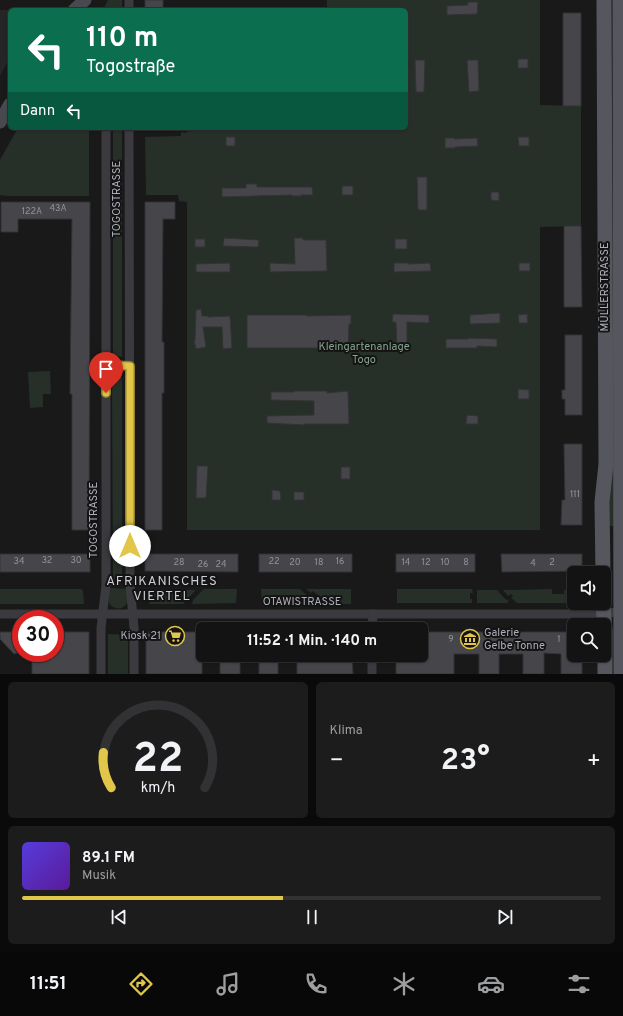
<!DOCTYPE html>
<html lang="de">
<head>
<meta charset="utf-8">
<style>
  :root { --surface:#131314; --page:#1c1c1d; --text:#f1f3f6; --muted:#9d9ea0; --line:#323234; --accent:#e2c649 }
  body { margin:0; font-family:Overpass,sans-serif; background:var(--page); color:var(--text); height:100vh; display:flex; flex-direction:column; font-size:15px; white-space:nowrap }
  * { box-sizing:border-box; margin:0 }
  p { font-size:13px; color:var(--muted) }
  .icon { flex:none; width:22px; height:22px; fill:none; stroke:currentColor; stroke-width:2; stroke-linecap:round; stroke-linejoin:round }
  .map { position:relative; height:674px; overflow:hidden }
  .side { display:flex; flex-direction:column; gap:8px; padding:8px; background:#0a0a0b; flex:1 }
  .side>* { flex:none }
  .top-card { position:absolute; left:8px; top:8px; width:400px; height:122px; border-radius:6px; box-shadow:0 1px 3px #0004,0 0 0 1px var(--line); background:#0b6e4f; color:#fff; overflow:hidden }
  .fabs { position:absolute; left:567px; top:566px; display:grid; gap:8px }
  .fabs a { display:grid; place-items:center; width:44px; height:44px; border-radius:6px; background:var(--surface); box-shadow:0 1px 3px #0004,0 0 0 1px var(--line); font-size:20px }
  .speed { position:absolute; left:12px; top:610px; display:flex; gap:8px; font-size:20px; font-weight:700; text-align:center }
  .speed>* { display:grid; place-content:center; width:52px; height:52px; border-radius:50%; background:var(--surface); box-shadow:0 1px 3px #0004,0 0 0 1px var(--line); line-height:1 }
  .speed .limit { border:6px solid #d22; background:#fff; color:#111 }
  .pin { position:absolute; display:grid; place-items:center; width:34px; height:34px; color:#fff; margin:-41px -17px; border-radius:50% 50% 50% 0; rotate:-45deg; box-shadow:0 0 4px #0007 }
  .pin .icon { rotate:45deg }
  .me { position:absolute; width:44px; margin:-22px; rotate:0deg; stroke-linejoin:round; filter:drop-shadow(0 0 3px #0008) }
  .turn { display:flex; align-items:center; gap:14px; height:84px; padding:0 12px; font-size:18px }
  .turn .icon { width:52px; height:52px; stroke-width:2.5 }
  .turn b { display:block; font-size:28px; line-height:34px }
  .then { display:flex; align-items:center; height:38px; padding:0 12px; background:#0003; gap:8px; font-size:15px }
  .big { font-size:30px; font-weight:700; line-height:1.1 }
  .side .widget { flex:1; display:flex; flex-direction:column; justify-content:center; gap:6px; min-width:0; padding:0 14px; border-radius:6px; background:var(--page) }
  .side .dial { align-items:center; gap:0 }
  .dial svg { height:104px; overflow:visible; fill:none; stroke:var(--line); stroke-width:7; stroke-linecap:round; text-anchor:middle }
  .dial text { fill:var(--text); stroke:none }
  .song { display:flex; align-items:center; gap:12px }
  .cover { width:48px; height:48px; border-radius:6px; background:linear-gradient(135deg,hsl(250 70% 55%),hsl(270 70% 35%)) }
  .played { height:4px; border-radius:2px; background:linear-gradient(90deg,var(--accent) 45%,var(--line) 45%) }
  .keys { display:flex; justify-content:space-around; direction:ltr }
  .heat { display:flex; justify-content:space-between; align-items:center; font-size:22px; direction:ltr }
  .side .tiles { flex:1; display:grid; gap:8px; grid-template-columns:1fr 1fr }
  .widget:last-child { grid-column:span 2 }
  .trip { position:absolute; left:196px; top:622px; width:232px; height:40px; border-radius:6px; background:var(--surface); box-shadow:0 1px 3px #0004,0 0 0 1px var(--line); font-weight:700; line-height:40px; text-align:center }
  .menu { display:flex; height:64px; justify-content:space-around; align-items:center; background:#080808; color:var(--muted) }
  .menu .icon { width:28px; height:28px }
  .menu .on { color:var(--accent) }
  .menu b { font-size:18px; color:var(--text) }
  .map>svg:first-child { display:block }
  .built { fill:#252527 }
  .green { fill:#272f29 }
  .building { fill:#46464a; stroke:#333336 }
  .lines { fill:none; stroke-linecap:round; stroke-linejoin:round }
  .street { stroke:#3a3a3f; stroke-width:9 }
  .secondary { stroke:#48494f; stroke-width:13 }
  .primary { stroke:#56575e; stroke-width:15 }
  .route-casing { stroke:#93812f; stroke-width:10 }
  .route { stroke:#e2c649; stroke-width:7 }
  .labels { text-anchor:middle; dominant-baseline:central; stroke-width:4; stroke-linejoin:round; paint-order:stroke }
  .number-label { font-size:9px; fill:#92949d }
  .street-label { font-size:11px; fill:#acaeb9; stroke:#141415 }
  .park-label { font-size:11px; fill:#85a28b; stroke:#141415 }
  .poi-label { font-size:11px; fill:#acaeb9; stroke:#141415; text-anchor:start }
  .quarter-label { font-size:13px; letter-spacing:1px; fill:#cdced5; stroke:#141415 }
</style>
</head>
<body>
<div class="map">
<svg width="623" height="674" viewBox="0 0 623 674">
  <rect width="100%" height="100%" fill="#19191a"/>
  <polygon class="built" points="0,10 10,10 10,58 0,76"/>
  <g class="green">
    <polygon points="108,0 122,0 122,10 103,10"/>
    <polygon points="327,0 540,0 540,105 581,106 581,226 540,227 540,530 187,530 187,202 179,201 178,195 146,195 145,137 181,136 181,132 187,133 187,128 406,128 406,10 186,10 327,9"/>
    <polygon points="18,128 89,128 89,196 8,196 0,195 0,160"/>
    <polygon points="113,128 122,128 122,357 113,356"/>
    <polygon points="50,371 51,394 43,394 43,407 30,408 28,372"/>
    <polygon points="112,376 122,377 122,578 126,579 127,581 109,581 109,579 113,577"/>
    <polygon points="616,430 616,526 607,526"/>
    <path d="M109,588L127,589C127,593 128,598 127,602C125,611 111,610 109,602C108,598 109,593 109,588Z"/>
    <polygon points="0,589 81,589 83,591 84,604 0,604"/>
    <polygon points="151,589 195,590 195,591 183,604 150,604 149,603 149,598 151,598"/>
    <polygon points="204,589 237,589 236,603 192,604 193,600"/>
    <polygon points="261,589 300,589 312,600 313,602 311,604 262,604"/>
    <polygon points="306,589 351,589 351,604 323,604 316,597 318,595 313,591 311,593"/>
    <polygon points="397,589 472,589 473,593 470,593 470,599 472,599 472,603 397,603"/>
    <polygon points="552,589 552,594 564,594 564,590 571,590 571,599 574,599 574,603 517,603 511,598 513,596 511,594 508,596 503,590"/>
    <polygon points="477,590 497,590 504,598 509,601 507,603 477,603"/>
    <polygon points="108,634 128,635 128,674 108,674"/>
  </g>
  <g class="building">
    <rect x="145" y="0" width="18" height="10"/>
    <polygon points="468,2 478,2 477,14 447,15 447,6 468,5"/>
    <rect x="563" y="13" width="18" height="93"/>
    <rect x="518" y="59" width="10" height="9"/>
    <polygon points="415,60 425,60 424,92 416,92"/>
    <polygon points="467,60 478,60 479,91 469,92"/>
    <rect x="226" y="137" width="9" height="9"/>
    <polygon points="518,137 529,137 529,146 519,146"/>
    <polygon points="445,138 454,138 455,139 477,138 478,146 455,147 455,148 445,148"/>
    <polygon points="417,177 427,177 427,210 418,210"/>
    <polygon points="246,184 257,184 257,187 312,187 313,195 301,195 301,196 292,196 292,195 222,197 222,188 246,188"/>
    <rect x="342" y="186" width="11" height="9"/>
    <polygon points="491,192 499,192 499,201 491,200"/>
    <polygon points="1,202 90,202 89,530 72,530 72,394 70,394 72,219 18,219 18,232 1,232"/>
    <polygon points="145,202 175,202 175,219 163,219 162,342 164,342 164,393 162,393 162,530 145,530"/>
    <polygon points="564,226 581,226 582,307 564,307"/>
    <polygon points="224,238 259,240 258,247 223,246"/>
    <polygon points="294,238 303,238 303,240 326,240 327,271 270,272 270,263 295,264"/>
    <rect x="195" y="239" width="10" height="8"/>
    <rect x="395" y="239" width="12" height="10"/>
    <polygon points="230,263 230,272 196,272 196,264"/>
    <polygon points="394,263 408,263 408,264 430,263 431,271 394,272"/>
    <rect x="519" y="263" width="11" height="8"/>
    <polygon points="201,309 202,316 208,316 208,317 230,316 232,348 223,349 222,327 203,327 206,347 196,349 194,340 195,340 196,310"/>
    <polygon points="500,313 500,323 470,324 470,315"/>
    <polygon points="393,314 429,315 429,323 407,322 407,348 397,348 396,323 395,322 392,322"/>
    <polygon points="527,314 528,323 519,323 518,315"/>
    <polygon points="247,315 307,315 306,316 351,315 351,324 349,324 348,348 328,348 328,349 318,349 318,348 247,348"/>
    <polygon points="565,335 582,335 582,415 565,415 565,399 562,399 562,390 565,390"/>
    <polygon points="468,338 497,339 497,347 477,346 477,348 446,348 446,339 468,339"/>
    <polygon points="518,389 529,390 529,399 518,399"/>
    <polygon points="294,391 327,391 327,393 348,391 349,424 304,424 304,425 267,423 267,416 314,415 314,401 271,400 271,392 294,392"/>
    <polygon points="467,415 478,416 478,424 466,424"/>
    <polygon points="564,444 582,444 582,525 561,525 562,500 565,500"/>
    <polygon points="197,466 208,466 206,498 196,498"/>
    <rect x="341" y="467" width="9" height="12"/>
    <polygon points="272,490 280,491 281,500 272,500"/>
    <rect x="294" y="492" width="10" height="8"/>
    <rect x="0" y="554" width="90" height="18"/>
    <polygon points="145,554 238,554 238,572 145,571"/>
    <rect x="259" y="554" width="93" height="18"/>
    <rect x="396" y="554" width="79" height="18"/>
    <polygon points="501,554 582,554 582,571 502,572"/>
    <polygon points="0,632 21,632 21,653 17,653 14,654 0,639"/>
    <polygon points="55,632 89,632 89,674 32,674 32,653 55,653"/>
    <polygon points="146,632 203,632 203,653 202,653 202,674 146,674"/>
    <polygon points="421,632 574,632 574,655 582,655 582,674 561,674 561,654 544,653 544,674 523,674 523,654 499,654 499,674 479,674 479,654 454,654 454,674 396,674 396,655 421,655"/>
    <polygon points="221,655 240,655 240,674 220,674 220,658 221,658"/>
    <rect x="259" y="655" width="19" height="19"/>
    <polygon points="297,655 315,655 316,661 332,657 333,655 352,655 353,674 297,674"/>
  </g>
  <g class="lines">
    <g class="street">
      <polyline points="129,10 129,0"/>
      <polyline points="129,128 130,585 134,628 134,674"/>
      <polyline points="106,365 130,366"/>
      <polyline points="0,614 582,614 623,612"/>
      <polyline points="372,629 373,614"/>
      <polyline points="101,674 101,628 106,585 106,128"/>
      <polyline points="372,674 372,655"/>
    </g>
    <g class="secondary">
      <polyline points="74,10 85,0"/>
      <polyline points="0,122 10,104"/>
    </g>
    <g class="primary">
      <polyline points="620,0 621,674"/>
      <polyline points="603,573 602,502 606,464 604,0"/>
      <polyline points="603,603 605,631 605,674"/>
    </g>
  </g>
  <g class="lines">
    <defs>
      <polyline id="route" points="106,393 106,365 130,366 130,546"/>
    </defs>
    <use href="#route" class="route-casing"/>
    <use href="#route" class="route"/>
  </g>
  <defs>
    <symbol id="supermarket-ring" viewBox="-11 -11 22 22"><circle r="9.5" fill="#141415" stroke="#e2c649" stroke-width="1.5"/><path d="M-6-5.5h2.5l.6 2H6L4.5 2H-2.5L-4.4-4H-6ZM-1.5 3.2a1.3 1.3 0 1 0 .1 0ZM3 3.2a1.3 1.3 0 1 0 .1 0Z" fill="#e2c649"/></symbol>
    <symbol id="museum-ring" viewBox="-11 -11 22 22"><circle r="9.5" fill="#141415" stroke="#e2c649" stroke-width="1.5"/><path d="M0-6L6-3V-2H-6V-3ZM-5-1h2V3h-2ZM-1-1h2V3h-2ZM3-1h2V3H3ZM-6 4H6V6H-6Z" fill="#e2c649"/></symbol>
  </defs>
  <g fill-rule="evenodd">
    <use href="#supermarket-ring" x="164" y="625" width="22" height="22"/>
    <use href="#museum-ring" x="459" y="628" width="22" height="22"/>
  </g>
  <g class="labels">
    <g class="number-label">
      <text x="58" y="208">43A</text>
      <text x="32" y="211">122A</text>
      <text x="575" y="494">111</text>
      <text x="47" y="560">32</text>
      <text x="76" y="560">30</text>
      <text x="19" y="561">34</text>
      <text x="274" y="561">22</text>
      <text x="340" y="561">16</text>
      <text x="179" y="562">28</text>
      <text x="295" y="562">20</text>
      <text x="319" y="562">18</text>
      <text x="406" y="562">14</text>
      <text x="426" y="562">12</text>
      <text x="445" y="562">10</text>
      <text x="466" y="562">8</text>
      <text x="552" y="562">2</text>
      <text x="533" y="563">4</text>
      <text x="203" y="564">26</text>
      <text x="221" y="564">24</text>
      <text x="451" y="639">9</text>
      <text x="559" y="639">1</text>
    </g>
    <g class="street-label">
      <text transform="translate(117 199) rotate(-90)">TOGOSTRASSE</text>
      <text transform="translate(605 287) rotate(-90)">MÜLLERSTRASSE</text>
      <text transform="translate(94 520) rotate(-90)">TOGOSTRASSE</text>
      <text x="302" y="602">OTAWISTRASSE</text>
    </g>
    <g class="park-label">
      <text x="364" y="347">Kleingartenanlage<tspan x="364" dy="13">Togo</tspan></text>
    </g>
    <g class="poi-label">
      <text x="484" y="633">Galerie<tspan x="484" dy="13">Gelbe Tonne</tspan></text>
      <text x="161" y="636" text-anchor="end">Kiosk 21</text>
    </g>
    <g class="quarter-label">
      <text x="162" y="582">AFRIKANISCHES<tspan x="162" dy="15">VIERTEL</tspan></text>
    </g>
  </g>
</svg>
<div class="fabs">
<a><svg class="icon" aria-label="sound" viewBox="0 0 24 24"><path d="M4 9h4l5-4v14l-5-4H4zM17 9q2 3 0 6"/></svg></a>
<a><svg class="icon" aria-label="search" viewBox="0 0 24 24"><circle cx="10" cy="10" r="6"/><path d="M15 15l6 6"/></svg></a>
</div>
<div class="speed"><div class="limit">30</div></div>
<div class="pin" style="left:106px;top:393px;background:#d93025"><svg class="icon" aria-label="arrive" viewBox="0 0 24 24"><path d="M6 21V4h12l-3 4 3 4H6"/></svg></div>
<svg class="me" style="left:130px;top:546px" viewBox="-20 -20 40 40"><circle r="19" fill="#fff"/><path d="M0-13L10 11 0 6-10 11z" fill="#e2c649"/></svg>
<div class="trip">11:52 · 1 Min. · 140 m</div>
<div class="top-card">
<div class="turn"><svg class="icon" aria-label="left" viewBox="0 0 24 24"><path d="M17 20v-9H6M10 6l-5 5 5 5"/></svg><div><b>110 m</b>Togostraße</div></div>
<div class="then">Dann<svg class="icon" aria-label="left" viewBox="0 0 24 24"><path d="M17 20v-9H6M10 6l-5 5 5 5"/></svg></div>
</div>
</div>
<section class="side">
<div class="tiles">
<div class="widget dial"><svg viewBox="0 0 100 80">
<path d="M14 69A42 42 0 1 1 86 69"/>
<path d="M14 69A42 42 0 0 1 8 42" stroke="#e2c649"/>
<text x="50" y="56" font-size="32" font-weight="700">22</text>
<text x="50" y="72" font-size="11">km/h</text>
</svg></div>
<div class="widget"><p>Klima</p>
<div class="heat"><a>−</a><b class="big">23°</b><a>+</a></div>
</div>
<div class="widget">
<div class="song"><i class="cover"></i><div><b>89.1 FM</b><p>Musik</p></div></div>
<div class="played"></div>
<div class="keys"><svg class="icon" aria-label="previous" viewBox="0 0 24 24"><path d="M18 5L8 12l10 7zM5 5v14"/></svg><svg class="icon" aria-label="pause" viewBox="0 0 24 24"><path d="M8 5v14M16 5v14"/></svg><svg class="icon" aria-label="next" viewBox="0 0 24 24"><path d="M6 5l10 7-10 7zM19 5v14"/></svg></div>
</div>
</div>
</section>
<nav class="menu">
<b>11:51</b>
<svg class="icon on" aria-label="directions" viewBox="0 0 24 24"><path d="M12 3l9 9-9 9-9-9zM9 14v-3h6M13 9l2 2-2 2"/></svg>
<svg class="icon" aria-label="music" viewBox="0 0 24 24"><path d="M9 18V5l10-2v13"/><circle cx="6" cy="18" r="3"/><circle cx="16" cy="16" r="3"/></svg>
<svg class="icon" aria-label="phone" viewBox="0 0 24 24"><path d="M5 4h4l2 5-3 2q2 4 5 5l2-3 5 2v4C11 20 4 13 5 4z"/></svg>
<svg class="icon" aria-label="climate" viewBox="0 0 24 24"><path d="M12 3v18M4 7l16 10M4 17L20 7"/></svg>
<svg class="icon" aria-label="car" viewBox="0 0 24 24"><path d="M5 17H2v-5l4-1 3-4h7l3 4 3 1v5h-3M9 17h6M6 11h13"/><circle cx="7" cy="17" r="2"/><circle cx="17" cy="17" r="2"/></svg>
<svg class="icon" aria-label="filters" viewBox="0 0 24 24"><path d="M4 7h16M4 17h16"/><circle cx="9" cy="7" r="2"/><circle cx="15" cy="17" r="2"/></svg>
</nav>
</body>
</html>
